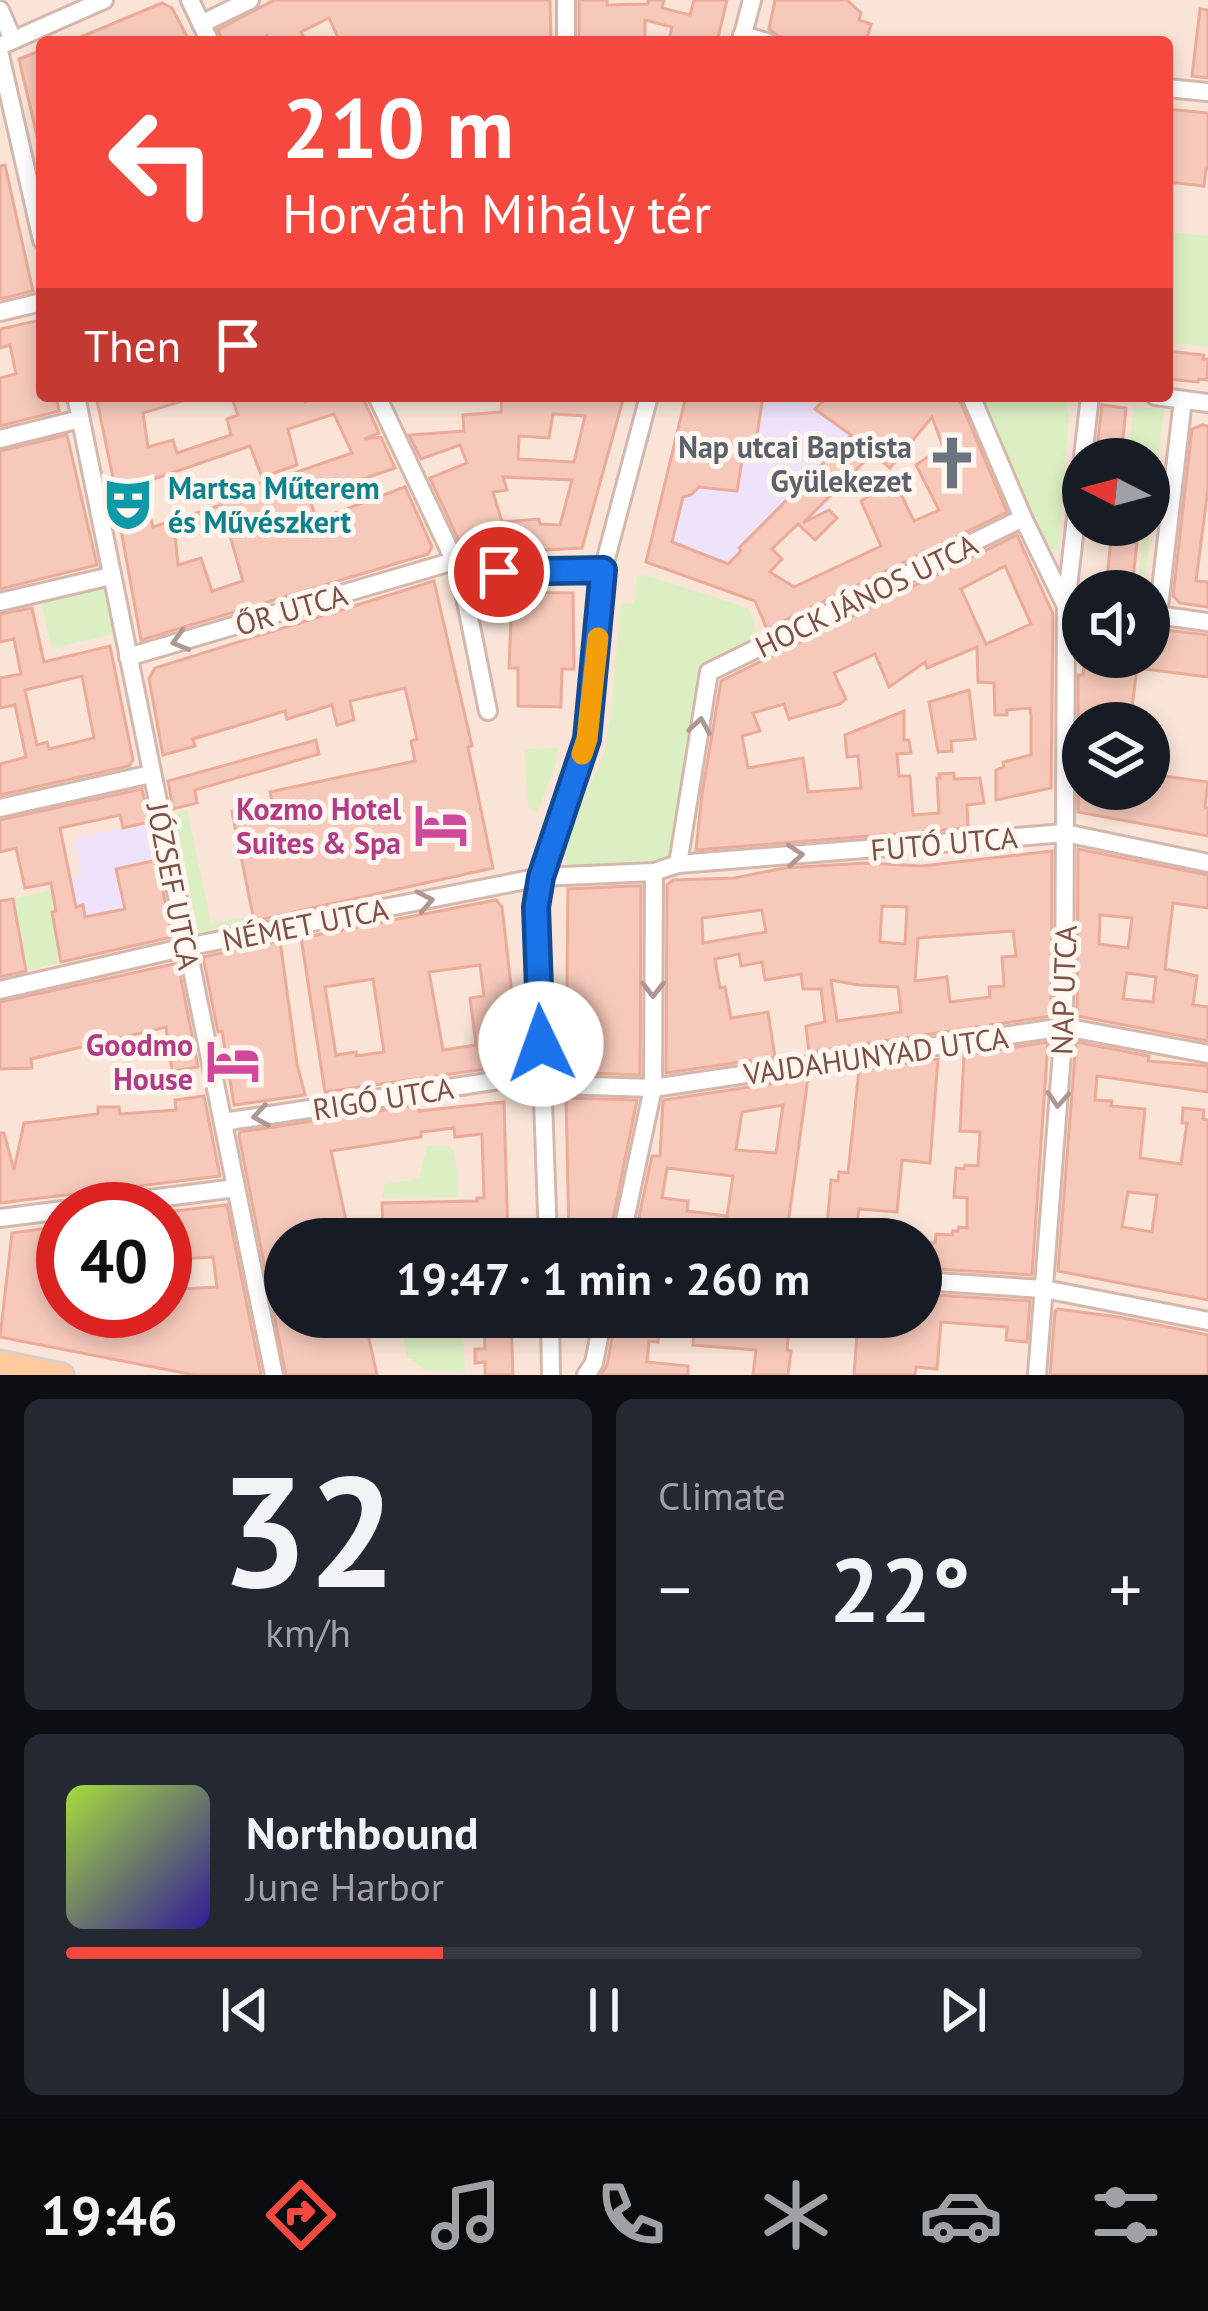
<!DOCTYPE html>
<html lang="en">
<head>
<meta charset="utf-8">
<style>
  :root { --surface:#171b24; --page:#242831; --text:#f1f3f6; --muted:#9ea1a6; --line:#363941; --accent:#f5493f }
  body { margin:0; font-family:"PT Sans",sans-serif; background:var(--page); color:var(--text); height:100vh; display:flex; flex-direction:column; font-size:45px; white-space:nowrap }
  * { box-sizing:border-box; margin:0 }
  p { font-size:39px; color:var(--muted) }
  .icon { flex:none; width:66px; height:66px; fill:none; stroke:currentColor; stroke-width:2; stroke-linecap:round; stroke-linejoin:round }
  .map { position:relative; height:1375px; overflow:hidden }
  .details { display:flex; flex-direction:column; gap:24px; padding:24px; background:#0d0f14; flex:1 }
  .details>* { flex:none }
  .banner { position:absolute; left:36px; top:36px; width:1137px; height:366px; border-radius:12px; box-shadow:0 6px 18px #0003; background:#f5493f; color:#fff; overflow:hidden }
  .needle { width:78px; rotate:276deg }
  .fabs { position:absolute; left:1062px; top:438px; display:grid; gap:24px }
  .fabs a { display:grid; place-items:center; width:108px; height:108px; border-radius:50%; background:var(--surface); box-shadow:0 6px 18px #0003; font-size:60px }
  .speed { position:absolute; left:36px; top:1182px; display:flex; gap:24px; font-size:60px; font-weight:700; text-align:center }
  .speed>* { display:grid; place-content:center; width:156px; height:156px; border-radius:50%; background:var(--surface); box-shadow:0 6px 18px #0003; line-height:1 }
  .speed .limit { border:18px solid #d22; background:#fff; color:#111 }
  .pin { position:absolute; display:grid; place-items:center; width:102px; height:102px; color:#fff; margin:-51px; border:6px solid #fff; border-radius:50%; box-shadow:0 3px 12px #0007 }
  .me { position:absolute; width:132px; margin:-66px; rotate:357deg; stroke-linejoin:round; filter:drop-shadow(0 0 9px #0008) }
  .turn { display:flex; align-items:center; gap:42px; height:252px; padding:0 48px; font-size:54px }
  .turn .icon { width:156px; height:156px; stroke-width:2.5 }
  .turn b { display:block; font-size:84px; line-height:102px }
  .then { display:flex; align-items:center; height:114px; padding:0 48px; background:#0003; gap:24px; font-size:45px }
  .big { font-size:90px; font-weight:800; line-height:1.1 }
  .details .tile { flex:1; display:flex; flex-direction:column; justify-content:center; gap:18px; min-width:0; padding:0 42px; border-radius:18px; background:var(--page) }
  .details .dial { align-items:center; gap:0 }
  .dial b { font-size:156px; line-height:1 }
  .song { display:flex; align-items:center; gap:36px }
  .cover { width:144px; height:144px; border-radius:18px; background:linear-gradient(135deg,hsl(80 70% 55%),hsl(250 70% 35%)) }
  .played { height:12px; border-radius:6px; background:linear-gradient(90deg,var(--accent) 35%,var(--line) 35%) }
  .keys { display:flex; justify-content:space-around; direction:ltr }
  .heat { display:flex; justify-content:space-between; align-items:center; font-size:66px; direction:ltr }
  .details .tiles { flex:1; display:grid; gap:24px; grid-template-columns:1fr 1fr }
  .tile:last-child { grid-column:span 2 }
  .trip { position:absolute; left:264px; top:1218px; width:678px; height:120px; border-radius:60px; background:var(--surface); box-shadow:0 6px 18px #0003; font-weight:800; line-height:120px; text-align:center }
  .dock { display:flex; height:192px; justify-content:space-around; align-items:center; background:#090b0e; color:var(--muted) }
  .dock .icon { width:84px; height:84px }
  .dock .selected { color:var(--accent) }
  .dock b { font-size:54px; color:var(--text) }
  .map>svg:first-child { display:block }
  .residential { fill:#f9e4d7; fill-rule:evenodd }
  .education { fill:#eee3fb }
  .green { fill:#dcefc3 }
  .building { fill:#f7c9bb; stroke:#ecab99; stroke-width:3; fill-rule:evenodd }
  .lines { fill:none; stroke-linecap:round; stroke-linejoin:round }
  .minor-casing { stroke:#d5b8ad; stroke-width:22 }
  .major-casing { stroke:#dacecb; stroke-width:27 }
  .minor { stroke:#fff; stroke-width:16 }
  .major { stroke:#ffca9d; stroke-width:21 }
  .oneway { stroke:#b09791 }
  .route-casing { stroke:#114b97; stroke-width:30 }
  .route { stroke:#1a73e8; stroke-width:21 }
  .slow { stroke:#f59e0b; stroke-width:21 }
  .labels { text-anchor:middle; dominant-baseline:central; stroke-width:10; stroke-linejoin:round; paint-order:stroke }
  .worship-label { font-size:30px; font-weight:bold; fill:#5b616d; stroke:#fff6ef; text-anchor:end }
  .culture-label { font-size:30px; font-weight:bold; fill:#0d838f; stroke:#fff6ef; text-anchor:start }
  .street-label { font-size:30px; fill:#7c5147; stroke:#fff6ef }
  .hotel-label { font-size:30px; font-weight:bold; fill:#b23c85; stroke:#fff6ef; text-anchor:end }
</style>
</head>
<body>
<div class="map">
<svg width="1208" height="1375" viewBox="0 0 1208 1375">
  <rect width="100%" height="100%" fill="#fff1e7"/>
  <path class="residential" d="M0,0H1208V1375H0ZM42,42H1167V396H42ZM1083,459H1149V525H1083ZM1083,591H1149V657H1083ZM1083,723H1149V789H1083ZM63,1209H165V1311H63ZM285,1239H921V1317H285Z"/>
  <g class="education">
    <polygon points="774,396 817,407 816,410 873,454 823,503 837,518 815,540 798,524 773,549 782,559 771,572 778,577 755,601 646,562 675,444 755,448 762,405 771,404"/>
    <polygon points="149,822 174,936 61,962 52,912 56,910 51,883 82,876 75,839"/>
  </g>
  <g class="green">
    <polygon points="1167,232 1208,236 1208,347 1167,343"/>
    <polygon points="977,396 1065,396 1069,416 1058,550 1045,549"/>
    <polygon points="1134,406 1164,409 1145,579 1139,578 1142,539 1135,538 1137,525 1149,525 1149,459 1144,459 1145,449 1129,447"/>
    <polygon points="637,575 648,576 748,608 759,638 705,667 676,859 568,866 563,849 604,752 610,719 621,604 634,603"/>
    <polygon points="111,576 123,632 52,648 39,593"/>
    <polygon points="558,748 556,763 537,813 528,806 524,749"/>
    <polygon points="187,810 211,923 249,917 250,922 198,933 174,813"/>
    <polygon points="52,890 56,911 52,912 61,962 26,971 13,899"/>
    <polygon points="427,1146 450,1146 455,1155 459,1197 382,1198 385,1184 419,1179"/>
    <polygon points="399,1317 462,1317 465,1372 425,1370 407,1357"/>
  </g>
  <g class="building">
    <polygon points="274,0 550,0 551,42 340,42 329,18 301,32 306,42 270,42 267,36 255,42 223,42 218,30"/>
    <polygon points="579,0 607,0 607,5 648,4 648,0 664,0 662,8 690,15 694,0 727,0 717,42 669,40 672,27 645,20 645,42 579,42"/>
    <polygon points="775,0 847,0 861,13 859,20 871,24 866,42 799,42 778,36 769,29"/>
    <polygon points="162,3 172,8 190,42 69,42"/>
    <polygon points="1200,9 1208,10 1208,78 1192,76"/>
    <polygon points="42,50 42,136 37,136 19,59"/>
    <polygon points="1167,109 1208,113 1208,169 1206,169 1204,186 1167,182"/>
    <polygon points="5,165 33,291 0,299 0,166"/>
    <polygon points="40,320 42,396 56,396 59,411 0,426 0,378 16,374 10,345 0,348 0,329"/>
    <polygon points="1167,351 1204,355 1203,359 1208,359 1207,380 1199,379 1198,382 1167,379"/>
    <path d="M96,396H189V399L143,413L148,447L173,440L177,453L231,435L227,419L238,415L231,396H303L305,402L324,396H362L379,433L364,439L381,437L395,468L309,497L317,520L405,487L432,547L428,554L141,640L119,519L149,512L153,527L221,505L218,497L263,482L270,501L299,489L294,473L352,453L334,414L288,429L297,465L262,477L250,446L116,492ZM217,521L221,535L229,532L243,581L212,591L201,558L178,565L175,535Z"/>
    <path d="M502,396H624L582,548L465,554L430,478L467,463L460,445L421,459L409,435L464,431L463,415L501,412ZM553,414L585,416L574,462L518,459L519,436L549,438ZM503,477L572,480L560,525L540,524L539,519L502,522L493,492L507,490Z"/>
    <path d="M686,396H763L755,448H744L737,491L699,487L691,495L683,497L672,542L728,564L741,551L739,548L851,435L815,409L828,396H958L1007,512L767,629L755,601L646,562ZM932,417L943,447L916,465L939,510L914,521L894,480L861,501L881,546L794,587L770,572L782,559L772,549L798,524L815,540L837,518L829,510L803,523L873,453L890,468Z"/>
    <polygon points="1102,405 1126,408 1121,459 1106,459 1107,450 1097,450"/>
    <polygon points="1202,425 1208,426 1208,489 1196,581 1208,582 1208,607 1180,603 1173,596 1192,429"/>
    <polygon points="67,435 97,565 0,589 0,451"/>
    <polygon points="1099,525 1126,525 1124,541 1137,543 1132,588 1106,586 1111,540 1098,539"/>
    <path d="M1017,535L1053,614L1051,788L996,800V770L1004,767L1003,762L1031,755V716L1030,708L1007,710V715H995L994,683L978,682L977,647L927,668L925,662L889,687L875,654L834,673L846,699L840,704L789,719L784,704L753,713L760,731L742,736L748,768L803,758L808,792L861,788L858,756L847,757L845,735L904,711V740H909L911,753L897,754L899,776H910L913,815L939,813L937,778H940L939,774L954,773V779L980,778L984,803L967,805L968,828L696,850L702,794L721,681ZM1005,566L1031,624L986,644L961,589Z"/>
    <polygon points="434,581 472,746 468,747 493,868 254,921 232,811 272,801 270,792 415,761 411,741 417,739 405,688 350,701 354,720 337,725 332,705 287,719 285,711 193,739 195,746 163,755 149,679 155,668"/>
    <polygon points="512,592 573,593 574,669 562,669 561,707 518,706 518,668 509,668"/>
    <path d="M32,608L44,662L110,646L133,760L129,766L0,795V764L26,757L15,705L0,708V678L21,674L14,639L0,642V614ZM82,676L94,738L49,749L47,742L37,745L25,690Z"/>
    <polygon points="1149,628 1208,635 1208,677 1137,668 1130,723 1078,723 1078,675 1083,675 1085,657 1149,657"/>
    <polygon points="969,690 975,739 951,741 952,751 938,752 929,702"/>
    <polygon points="316,740 319,754 195,790 197,803 173,809 168,781"/>
    <polygon points="1149,767 1165,767 1164,776 1208,782 1205,807 1208,808 1208,836 1078,812 1078,789 1149,789"/>
    <polygon points="142,789 149,822 123,828 120,815 60,828 76,907 83,905 85,917 125,909 116,869 157,860 172,937 61,962 52,912 56,911 51,883 25,888 16,848 0,852 0,820"/>
    <path d="M1078,849L1208,875V908L1173,903L1165,969L1197,976L1193,1005L1208,1007V1041L1077,1016ZM1100,915L1132,918L1128,948L1099,944ZM1127,973L1156,977L1153,1002L1123,999Z"/>
    <path d="M1052,851L1051,1016L809,1052L806,1026L825,1022L821,989H803L801,974L765,980L762,962L741,966L739,954L715,959L720,988L725,987L731,1018L768,1012L775,1057L666,1073L667,885L673,880L735,878L784,868L865,863L922,866ZM882,906L907,907L905,944L880,942ZM762,910L766,932L703,943L702,918ZM1013,931L1016,956L1002,957L1004,986L989,987L990,997L950,1002L947,977L915,981L918,938ZM831,980L859,985L898,987L901,1012L837,1021Z"/>
    <polygon points="630,886 641,886 640,1075 566,1072 568,889"/>
    <polygon points="13,899 26,971 0,977 0,901"/>
    <path d="M496,900L502,907L520,1064L325,1092L301,938ZM480,965L484,996L470,998L476,1045L443,1050L429,972ZM373,979L384,1052L356,1056V1052L336,1055L325,987Z"/>
    <polygon points="280,941 297,1064 305,1095 234,1105 222,1031 218,1032 203,957"/>
    <polygon points="178,963 198,1067 172,1071 166,1027 31,1059 32,1068 0,1069 0,1002"/>
    <polygon points="1048,1042 1032,1275 921,1268 921,1242 935,1243 936,1234 952,1235 953,1231 958,1231 959,1227 967,1228 967,1198 954,1197 956,1168 964,1169 965,1165 978,1166 980,1132 960,1131 964,1055"/>
    <path d="M1076,1042L1149,1056L1148,1061L1208,1066V1092L1097,1076L1095,1100L1112,1101L1111,1106L1145,1109L1140,1158L1181,1164L1187,1123H1182L1183,1108L1204,1110L1203,1119L1208,1120V1300L1058,1271ZM1128,1192L1157,1195L1152,1232L1122,1227Z"/>
    <polygon points="938,1059 930,1163 902,1160 897,1212 859,1209 855,1239 826,1239 831,1180 838,1181 839,1172 848,1173 859,1070"/>
    <path d="M808,1078L786,1239H673L635,1236L652,1156H660L663,1100ZM783,1105L776,1153L736,1150L742,1112ZM667,1168L733,1176L727,1216L687,1211L688,1201L662,1198Z"/>
    <polygon points="204,1096 220,1176 0,1203 0,1133 4,1133 14,1170 24,1123 98,1114 98,1107 119,1107 120,1114 176,1110 175,1100"/>
    <polygon points="566,1098 637,1100 609,1239 571,1239 569,1235"/>
    <polygon points="504,1102 508,1239 481,1239 478,1224 418,1226 418,1237 406,1237 405,1226 383,1227 382,1203 477,1201 477,1198 484,1198 482,1134 455,1137 454,1128 421,1132 421,1137 331,1151 350,1239 285,1239 285,1317 311,1317 313,1329 349,1322 348,1317 364,1317 377,1375 286,1375 239,1136 240,1132 418,1105 419,1111"/>
    <path d="M227,1205L261,1375H194L0,1337L12,1233L63,1226V1311H165V1212ZM213,1257L217,1287L180,1289L177,1259Z"/>
    <polygon points="921,1294 1030,1301 1027,1342 1006,1340 1007,1327 941,1322 937,1369 916,1367 915,1375 854,1375 857,1334 821,1331 822,1317 921,1317"/>
    <polygon points="1058,1309 1118,1317 1208,1335 1208,1375 1050,1375 1055,1311"/>
    <polygon points="484,1317 511,1317 513,1375 485,1375 485,1362 475,1363 475,1349 485,1349"/>
    <polygon points="616,1317 661,1317 658,1342 649,1341 647,1362 688,1366 688,1375 601,1375 607,1365"/>
    <polygon points="695,1317 790,1317 787,1350 791,1351 788,1375 753,1375 756,1350 693,1345"/>
  </g>
  <g class="lines">
    <defs>
      <g id="minor">
        <polyline points="190,0 210,42"/>
        <polyline points="566,0 566,42"/>
        <polyline points="0,10 13,40"/>
        <polyline points="201,24 250,0"/>
        <polyline points="742,35 767,42"/>
        <polyline points="741,42 752,0"/>
        <polyline points="0,46 104,0"/>
        <polyline points="0,55 42,240"/>
        <polyline points="1167,88 1208,92"/>
        <polyline points="0,312 42,302"/>
        <polyline points="76,396 274,1375"/>
        <polyline points="377,396 457,566"/>
        <polyline points="971,396 1023,518 1065,604"/>
        <polyline points="1155,396 1208,403"/>
        <polyline points="0,439 80,419"/>
        <polyline points="0,602 111,576"/>
        <polyline points="1149,614 1208,622"/>
        <polyline points="1158,615 1183,400"/>
        <polyline points="128,657 454,561"/>
        <polyline points="488,711 460,572 603,570"/>
        <polyline points="0,808 151,774"/>
        <polyline points="678,864 709,672 1023,518"/>
        <polyline points="0,990 186,947 541,877 654,872 678,864 1065,833 1208,863"/>
        <polyline points="223,1122 520,1077 559,1085 653,1088 1064,1027 1208,1054"/>
        <polyline points="72,1209 236,1188"/>
        <polyline points="0,1218 63,1210"/>
        <polyline points="548,1239 536,907 541,877 587,739 603,570 649,396"/>
        <polyline points="621,1239 653,1088 654,872"/>
        <polyline points="921,1281 1044,1289 1208,1321"/>
        <polyline points="550,1317 551,1375"/>
        <polyline points="586,1375 594,1363 603,1317"/>
        <polyline points="1037,1375 1064,1027 1066,605 1090,396"/>
      </g>
      <polyline id="major" points="0,1362 62,1375"/>
    </defs>
    <use href="#minor" class="minor-casing"/>
    <use href="#major" class="major-casing"/>
    <use href="#minor" class="minor"/>
    <use href="#major" class="major"/>
  </g>
  <defs><path id="oneway-chevron" d="M-2-3.5L2.5 0L-2 3.5" fill="none" stroke-width="1.6" stroke-linecap="round" stroke-linejoin="round" transform="scale(3)"/></defs>
  <g class="oneway">
    <use href="#oneway-chevron" transform="translate(180 641) rotate(164)"/>
    <use href="#oneway-chevron" transform="translate(700 726) rotate(-81)"/>
    <use href="#oneway-chevron" transform="translate(795 855) rotate(-4)"/>
    <use href="#oneway-chevron" transform="translate(425 901) rotate(-11)"/>
    <use href="#oneway-chevron" transform="translate(653 989) rotate(90)"/>
    <use href="#oneway-chevron" transform="translate(1058 1099) rotate(94)"/>
    <use href="#oneway-chevron" transform="translate(261 1116) rotate(171)"/>
  </g>
  <g class="lines">
    <defs>
      <polyline id="route" points="499,572 603,570 587,739 541,877 536,907 541,1044"/>
    </defs>
    <use href="#route" class="route-casing"/>
    <use href="#route" class="route"/>
    <polyline class="slow" points="582,754 587,739 598,638"/>
  </g>
  <defs>
    <symbol id="church-bare" viewBox="-9 -9 18 18"><path d="M-1.2-6h2.4v3.5h3.3v2.4h-3.3V6h-2.4V-.1h-3.3v-2.4h3.3Z" fill="#6b7280" stroke="#fff6ef" stroke-width="2.5" paint-order="stroke"/></symbol>
    <symbol id="theatre-bare" viewBox="-9 -9 18 18"><path d="M-5-5.5Q0-4 5-5.5V0Q5 5 0 6Q-5 5-5 0ZM-3.3-2.5H-1v1.5H-3.3ZM1-2.5H3.3v1.5H1ZM-2.8 1Q0 5.5 2.8 1Z" fill="#0f9aa8" stroke="#fff6ef" stroke-width="2.5" paint-order="stroke"/></symbol>
    <symbol id="hotel-bare" viewBox="-9 -9 18 18"><path d="M-6-4.5h1.5V1H6V5H4.5V3h-9V5H-6ZM-4 0a1.8 1.8 0 1 1 3.6 0ZM.5 0V-2.5h3Q6-2.5 6 0Z" fill="#d1479c" stroke="#fff6ef" stroke-width="2.5" paint-order="stroke"/></symbol>
  </defs>
  <g fill-rule="evenodd">
    <use href="#church-bare" x="914" y="425" width="76" height="76"/>
    <use href="#theatre-bare" x="90" y="466" width="76" height="76"/>
    <use href="#hotel-bare" x="403" y="787" width="76" height="76"/>
    <use href="#hotel-bare" x="195" y="1023" width="76" height="76"/>
  </g>
  <g class="labels">
    <g class="worship-label">
      <text x="912" y="446">Nap utcai Baptista<tspan x="912" dy="34">Gyülekezet</tspan></text>
    </g>
    <g class="culture-label">
      <text x="168" y="487">Martsa Műterem<tspan x="168" dy="34">és Művészkert</tspan></text>
    </g>
    <g class="street-label">
      <text transform="translate(866 595) rotate(-26)">HOCK JÁNOS UTCA</text>
      <text transform="translate(291 609) rotate(-16)">ŐR UTCA</text>
      <text transform="translate(944 843) rotate(-5)">FUTÓ UTCA</text>
      <text transform="translate(174 886) rotate(79)">JÓZSEF UTCA</text>
      <text transform="translate(305 924) rotate(-11)">NÉMET UTCA</text>
      <text transform="translate(1063 990) rotate(-88)">NAP UTCA</text>
      <text transform="translate(876 1055) rotate(-8)">VAJDAHUNYAD UTCA</text>
      <text transform="translate(383 1098) rotate(-9)">RIGÓ UTCA</text>
    </g>
    <g class="hotel-label">
      <text x="401" y="808">Kozmo Hotel<tspan x="401" dy="34">Suites &amp; Spa</tspan></text>
      <text x="193" y="1044">Goodmo<tspan x="193" dy="34">House</tspan></text>
    </g>
  </g>
</svg>
<div class="fabs">
<a><svg class="needle" viewBox="-14 -14 28 28"><path d="M0-13l5 13h-10z" fill="#e53935"/><path d="M0 13l5-13h-10z" fill="#9ea1a6"/></svg></a>
<a><svg class="icon" aria-label="sound" viewBox="0 0 24 24"><path d="M4 9h4l5-4v14l-5-4H4zM17 9q2 3 0 6"/></svg></a>
<a><svg class="icon" aria-label="layers" viewBox="0 0 24 24"><path d="M12 4l9 5-9 5-9-5zM3 14l9 5 9-5"/></svg></a>
</div>
<div class="speed"><div class="limit">40</div></div>
<div class="pin" style="left:499px;top:572px;background:#d93025"><svg class="icon" aria-label="arrive" viewBox="0 0 24 24"><path d="M6 21V4h12l-3 4 3 4H6"/></svg></div>
<svg class="me" style="left:541px;top:1044px" viewBox="-20 -20 40 40"><circle r="19" fill="#fff"/><path d="M0-13L10 11 0 6-10 11z" fill="#1a73e8"/></svg>
<div class="trip">19:47 · 1 min · 260 m</div>
<div class="banner">
<div class="turn"><svg class="icon" aria-label="left" viewBox="0 0 24 24"><path d="M17 20v-9H6M10 6l-5 5 5 5"/></svg><div><b>210 m</b>Horváth Mihály tér</div></div>
<div class="then">Then<svg class="icon" aria-label="arrive" viewBox="0 0 24 24"><path d="M6 21V4h12l-3 4 3 4H6"/></svg></div>
</div>
</div>
<section class="details">
<div class="tiles">
<div class="tile dial"><b>32</b><p>km/h</p></div>
<div class="tile"><p>Climate</p>
<div class="heat"><a>−</a><b class="big">22°</b><a>+</a></div>
</div>
<div class="tile">
<div class="song"><i class="cover"></i><div><b>Northbound</b><p>June Harbor</p></div></div>
<div class="played"></div>
<div class="keys"><svg class="icon" aria-label="previous" viewBox="0 0 24 24"><path d="M18 5L8 12l10 7zM5 5v14"/></svg><svg class="icon" aria-label="pause" viewBox="0 0 24 24"><path d="M8 5v14M16 5v14"/></svg><svg class="icon" aria-label="next" viewBox="0 0 24 24"><path d="M6 5l10 7-10 7zM19 5v14"/></svg></div>
</div>
</div>
</section>
<nav class="dock">
<b>19:46</b>
<svg class="icon selected" aria-label="directions" viewBox="0 0 24 24"><path d="M12 3l9 9-9 9-9-9zM9 14v-3h6M13 9l2 2-2 2"/></svg>
<svg class="icon" aria-label="music" viewBox="0 0 24 24"><path d="M9 18V5l10-2v13"/><circle cx="6" cy="18" r="3"/><circle cx="16" cy="16" r="3"/></svg>
<svg class="icon" aria-label="phone" viewBox="0 0 24 24"><path d="M5 4h4l2 5-3 2q2 4 5 5l2-3 5 2v4C11 20 4 13 5 4z"/></svg>
<svg class="icon" aria-label="climate" viewBox="0 0 24 24"><path d="M12 3v18M4 7l16 10M4 17L20 7"/></svg>
<svg class="icon" aria-label="car" viewBox="0 0 24 24"><path d="M5 17H2v-5l4-1 3-4h7l3 4 3 1v5h-3M9 17h6M6 11h13"/><circle cx="7" cy="17" r="2"/><circle cx="17" cy="17" r="2"/></svg>
<svg class="icon" aria-label="filters" viewBox="0 0 24 24"><path d="M4 7h16M4 17h16"/><circle cx="9" cy="7" r="2"/><circle cx="15" cy="17" r="2"/></svg>
</nav>
</body>
</html>
